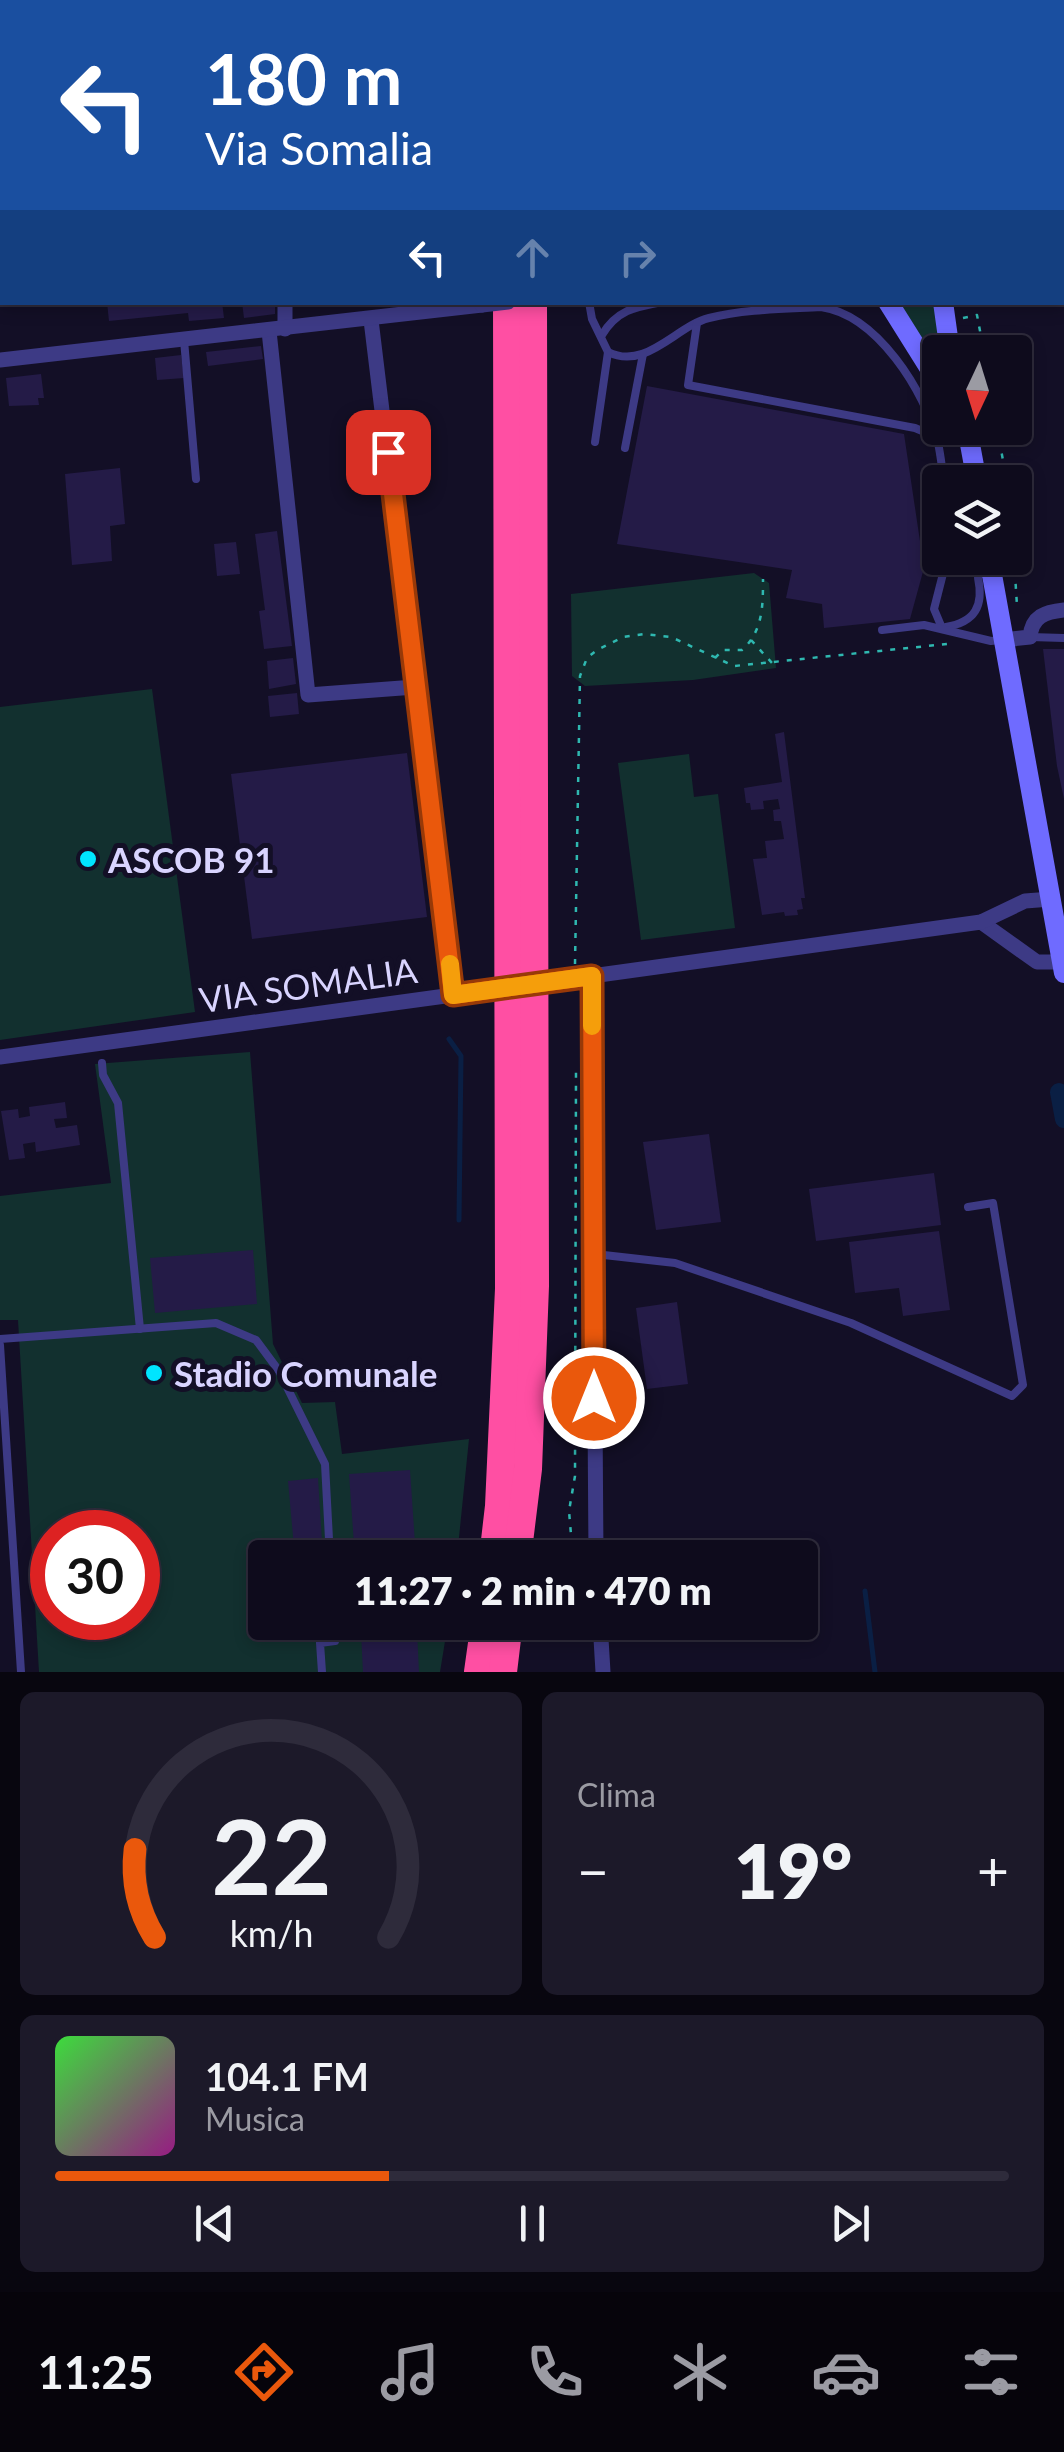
<!DOCTYPE html>
<html lang="it">
<head>
<meta charset="utf-8">
<style>
  :root { --surface:#0e0b1c; --page:#1c1929; --text:#f1f3f6; --muted:#9b9ba3; --line:#2e2b3b; --accent:#ea580c }
  body { margin:0; font-family:Lato,sans-serif; background:var(--page); color:var(--text); height:100vh; display:flex; flex-direction:column; font-size:38px; white-space:nowrap }
  * { box-sizing:border-box; margin:0 }
  p { font-size:32px; color:var(--muted) }
  .icon { flex:none; width:55px; height:55px; fill:none; stroke:currentColor; stroke-width:2; stroke-linecap:round; stroke-linejoin:round }
  .map { position:relative; height:1672px; overflow:hidden }
  .sheet { display:flex; flex-direction:column; gap:20px; padding:20px; background:#08060f; flex:1 }
  .sheet>* { flex:none }
  .banner { position:absolute; left:0px; top:0px; width:1065px; height:305px; box-shadow:0 5px 15px #0003,0 0 0 2px var(--line); background:#1a4fa0; color:#fff; overflow:hidden }
  .needle { width:65px; rotate:184deg }
  .fabs { position:absolute; left:922px; top:335px; display:grid; gap:20px }
  .fabs a { display:grid; place-items:center; width:110px; height:110px; border-radius:10px; background:var(--surface); box-shadow:0 5px 15px #0003,0 0 0 2px var(--line); font-size:50px }
  .speed { position:absolute; left:30px; top:1510px; display:flex; gap:20px; font-size:50px; font-weight:700; text-align:center }
  .speed>* { display:grid; place-content:center; width:130px; height:130px; border-radius:50%; background:var(--surface); box-shadow:0 5px 15px #0003,0 0 0 2px var(--line); line-height:1 }
  .speed .limit { border:15px solid #d22; background:#fff; color:#111 }
  .pin { position:absolute; display:grid; place-items:center; width:85px; height:85px; color:#fff; margin:-42px; border-radius:20px; box-shadow:0 5px 15px #0006 }
  .me { position:absolute; width:110px; margin:-55px; rotate:0deg; stroke-linejoin:round; filter:drop-shadow(0 0 8px #0008) }
  .turn { display:flex; align-items:center; gap:35px; height:210px; padding:0 40px; font-size:45px }
  .turn .icon { width:130px; height:130px; stroke-width:2.5 }
  .turn b { display:block; font-size:70px; line-height:85px }
  .lanes { display:flex; align-items:center; height:95px; padding:0 40px; background:#0003; justify-content:center; gap:50px; direction:ltr }
  .lanes .off { opacity:.35 }
  .big { font-size:75px; font-weight:800; line-height:1.1 }
  .sheet .tile { flex:1; display:flex; flex-direction:column; justify-content:center; gap:15px; min-width:0; padding:0 35px; border-radius:15px; background:var(--page) }
  .sheet .dial { align-items:center; gap:0 }
  .dial svg { height:260px; overflow:visible; fill:none; stroke:var(--line); stroke-width:7; stroke-linecap:round; text-anchor:middle }
  .dial text { fill:var(--text); stroke:none }
  .song { display:flex; align-items:center; gap:30px }
  .cover { width:120px; height:120px; border-radius:15px; background:linear-gradient(135deg,hsl(120 70% 55%),hsl(310 70% 35%)) }
  .played { height:10px; border-radius:5px; background:linear-gradient(90deg,var(--accent) 35%,var(--line) 35%) }
  .keys { display:flex; justify-content:space-around; direction:ltr }
  .heat { display:flex; justify-content:space-between; align-items:center; font-size:55px; direction:ltr }
  .sheet .tiles { flex:1; display:grid; gap:20px; grid-template-columns:1fr 1fr }
  .tile:last-child { grid-column:span 2 }
  .trip { position:absolute; left:248px; top:1540px; width:570px; height:100px; border-radius:10px; background:var(--surface); box-shadow:0 5px 15px #0003,0 0 0 2px var(--line); font-weight:800; line-height:100px; text-align:center }
  .tab-bar { display:flex; height:160px; justify-content:space-around; align-items:center; background:#06040b; color:var(--muted) }
  .tab-bar .icon { width:70px; height:70px }
  .tab-bar .active { color:var(--accent) }
  .tab-bar b { font-size:45px; color:var(--text) }
  .map>svg:first-child { display:block }
  .green { fill:#12302f; fill-rule:evenodd }
  .lines { fill:none; stroke-linecap:round; stroke-linejoin:round }
  .stream { stroke:#0a1f44; stroke-width:5 }
  .canal { stroke:#0a1f44; stroke-width:18 }
  .building { fill:#241b47 }
  .path { stroke:#2fb8b0; stroke-width:2.5; stroke-dasharray:5 8; stroke-linecap:butt }
  .lane { stroke:#3d3a85; stroke-width:8 }
  .street { stroke:#3d3a85; stroke-width:15 }
  .secondary { stroke:#6f6bff; stroke-width:20 }
  .highway { stroke:#ff4fa3; stroke-width:28 }
  .street-bridge { stroke:#3d3a85; stroke-width:15 }
  .route-casing { stroke:#983908; stroke-width:25 }
  .route { stroke:#ea580c; stroke-width:18 }
  .slow { stroke:#f59e0b; stroke-width:18 }
  .poi-dot { fill:#00e5ff; stroke:#130f26; stroke-width:4 }
  .labels { text-anchor:middle; dominant-baseline:central; stroke-width:10; stroke-linejoin:round; paint-order:stroke }
  .poi-label { font-size:35px; font-weight:bold; fill:#d9d4ff; stroke:#130f26; text-anchor:start }
  .street-label { font-size:35px; fill:#d9d4ff; stroke:#130f26 }
</style>
</head>
<body>
<div class="map">
<svg width="1064" height="1672" viewBox="0 0 1064 1672">
  <rect width="100%" height="100%" fill="#130f26"/>
  <g class="green">
    <polygon points="896,303 936,303 939,364 933,359"/>
    <polygon points="754,573 769,583 776,668 693,680 585,686 572,676 571,594"/>
    <polygon points="152,689 195,1012 0,1040 0,707"/>
    <polygon points="689,754 694,797 718,794 735,928 641,940 618,763"/>
    <path d="M250,1052L273,1344L302,1403L335,1402L342,1454L469,1439L457,1557L265,1558V1622L448,1623L440,1672H39L18,1320H0V1196L111,1183L95,1064ZM52,1532H138V1618H52Z"/>
  </g>
  <g class="lines">
    <g class="stream">
      <polyline points="449,1039 461,1056 459,1220"/>
      <polyline points="865,1591 875,1672"/>
    </g>
    <polyline class="canal" points="1059,1092 1064,1119"/>
  </g>
  <g class="building">
    <polygon points="107,302 222,302 224,318 189,321 188,313 109,321"/>
    <polygon points="242,302 275,302 275,314 244,318"/>
    <polygon points="261,346 263,359 208,366 206,352"/>
    <polygon points="181,355 184,378 157,380 155,358"/>
    <polygon points="41,374 44,398 38,398 39,405 9,406 6,378"/>
    <polygon points="647,386 904,434 924,568 910,619 824,628 822,604 786,598 792,570 617,544"/>
    <polygon points="120,468 125,524 110,526 112,561 72,565 65,474"/>
    <polygon points="277,531 292,646 264,649 259,611 265,610 255,534"/>
    <polygon points="236,542 240,574 217,576 214,544"/>
    <polygon points="1043,649 1064,649 1064,799 1057,766"/>
    <polygon points="293,658 296,684 269,689 267,661"/>
    <polygon points="297,693 299,714 270,717 268,696"/>
    <polygon points="784,732 805,898 801,898 803,909 797,910 798,915 785,916 784,912 762,915 753,859 767,858 765,841 784,839 781,821 774,821 773,810 780,809 778,799 763,801 764,809 751,810 750,803 746,803 744,788 782,782 775,734"/>
    <polygon points="407,753 427,917 252,939 231,774"/>
    <polygon points="65,1102 67,1118 54,1119 56,1128 77,1125 80,1145 36,1152 35,1142 23,1144 25,1158 9,1160 1,1111 18,1109 19,1118 30,1116 29,1107"/>
    <polygon points="709,1134 721,1222 656,1230 643,1142"/>
    <polygon points="934,1173 941,1225 816,1241 809,1189"/>
    <polygon points="939,1231 950,1310 903,1316 899,1288 855,1293 849,1242"/>
    <polygon points="253,1250 257,1304 155,1313 150,1258"/>
    <polygon points="677,1302 688,1384 647,1389 636,1308"/>
    <polygon points="410,1470 416,1558 355,1558 349,1474"/>
    <polygon points="318,1478 323,1558 295,1558 288,1481"/>
    <polygon points="417,1631 419,1672 363,1672 361,1633"/>
  </g>
  <g class="lines">
    <g class="path">
      <polyline points="838,0 838,2"/>
      <polyline points="1062,13 1064,13"/>
      <polyline points="963,318 977,315 984,352"/>
      <polyline points="997,428 1007,482"/>
      <polyline points="1014,558 1017,606"/>
      <polyline points="751,640 772,663"/>
      <path d="M715,658L723,650H742C763,631 763,606 763,579"/>
      <polyline points="575,964 580,676 587,658 597,650 623,637 644,634 671,637 734,666 947,644"/>
      <polyline points="573,1558 569,1511 575,1476 576,1068"/>
    </g>
    <g class="lane">
      <polyline points="1062,203 1064,203"/>
      <path d="M589,302L592,319L608,352C646,371 676,326 709,318C745,309 785,309 821,307C877,315 925,391 938,443C941,456 942,470 944,482"/>
      <polyline points="697,323 688,385 915,428 934,436"/>
      <path d="M602,335C617,310 635,307 662,302"/>
      <polyline points="184,340 196,479"/>
      <polyline points="595,442 608,352"/>
      <polyline points="625,448 643,354"/>
      <path d="M946,627C975,622 984,606 978,578L986,564"/>
      <polyline points="942,628 934,609 947,558"/>
      <polyline points="882,630 924,625 991,641 1000,640"/>
      <polyline points="1030,637 1064,638"/>
      <polyline points="102,1063 103,1075 118,1103 140,1329"/>
      <polyline points="595,1254 675,1263 851,1323 1012,1396 1023,1385 993,1203 968,1207"/>
      <polyline points="0,1339 216,1323 256,1340 279,1371 325,1464 330,1558"/>
      <polyline points="0,1345 21,1672"/>
      <polyline points="322,1672 320,1643 335,1641 334,1622"/>
    </g>
    <g class="street">
      <polyline points="285,302 285,329"/>
      <polyline points="371,320 453,995"/>
      <polyline points="269,331 308,695 415,687"/>
      <polyline points="0,360 482,305"/>
      <path d="M1003,640L1030,637C1032,616 1045,612 1064,610"/>
      <polyline points="981,922 1037,962 1062,962"/>
      <polyline points="592,976 596,1558"/>
      <polyline points="570,979 981,922 1025,901 1051,899"/>
      <polyline points="0,1057 460,994"/>
      <polyline points="600,1622 603,1672"/>
    </g>
    <g class="secondary">
      <polyline points="903,0 903,2"/>
      <polyline points="876,2 877,0"/>
      <polyline points="888,302 940,385"/>
      <polyline points="943,302 950,352"/>
      <polyline points="967,428 977,482"/>
      <polyline points="989,558 1064,973"/>
    </g>
    <g class="highway">
      <polyline points="274,0 287,2"/>
      <polyline points="505,0 505,2"/>
      <polyline points="551,0 552,2"/>
      <polyline points="406,2 411,0"/>
      <polyline points="531,2 531,0"/>
      <polyline points="0,3 5,0"/>
      <polyline points="493,1558 499,1506 509,1289 507,302"/>
      <polyline points="517,1558 528,1469 535,1286 533,302"/>
      <polyline points="478,1672 485,1622"/>
      <polyline points="503,1672 509,1622"/>
    </g>
    <g class="street-bridge">
      <polyline points="482,305 508,302"/>
      <polyline points="469,993 570,979"/>
    </g>
  </g>
  <g class="lines">
    <defs>
      <polyline id="route" points="388,452 453,995 592,976 594,1398"/>
    </defs>
    <use href="#route" class="route-casing"/>
    <use href="#route" class="route"/>
    <polyline class="slow" points="450,964 453,995 592,976 592,1026"/>
  </g>
  <g class="poi-dot">
    <circle cx="88" cy="859" r="10"/>
    <circle cx="154" cy="1373" r="10"/>
  </g>
  <g class="labels">
    <g class="poi-label">
      <text x="108" y="859">ASCOB 91</text>
      <text x="174" y="1373">Stadio Comunale</text>
    </g>
    <g class="street-label">
      <text transform="translate(308 984) rotate(-8)">VIA SOMALIA</text>
    </g>
  </g>
</svg>
<div class="fabs">
<a><svg class="needle" viewBox="-14 -14 28 28"><path d="M0-13l5 13h-10z" fill="#e53935"/><path d="M0 13l5-13h-10z" fill="#9b9ba3"/></svg></a>
<a><svg class="icon" aria-label="layers" viewBox="0 0 24 24"><path d="M12 4l9 5-9 5-9-5zM3 14l9 5 9-5"/></svg></a>
</div>
<div class="speed"><div class="limit">30</div></div>
<div class="pin" style="left:388px;top:452px;background:#d93025"><svg class="icon" aria-label="arrive" viewBox="0 0 24 24"><path d="M6 21V4h12l-3 4 3 4H6"/></svg></div>
<svg class="me" style="left:594px;top:1398px" viewBox="-20 -20 40 40"><circle r="17" fill="#ea580c" stroke="#fff" stroke-width="3"/><path d="M0-11L8 9 0 5-8 9z" fill="#fff"/></svg>
<div class="trip">11:27 · 2 min · 470 m</div>
<div class="banner">
<div class="turn"><svg class="icon" aria-label="left" viewBox="0 0 24 24"><path d="M17 20v-9H6M10 6l-5 5 5 5"/></svg><div><b>180 m</b>Via Somalia</div></div>
<div class="lanes"><svg class="icon" aria-label="left" viewBox="0 0 24 24"><path d="M17 20v-9H6M10 6l-5 5 5 5"/></svg><svg class="icon off" aria-label="ahead" viewBox="0 0 24 24"><path d="M12 20V5M6 11l6-6 6 6"/></svg><svg class="icon off" aria-label="right" viewBox="0 0 24 24"><path d="M7 20v-9h11M14 6l5 5-5 5"/></svg></div>
</div>
</div>
<section class="sheet">
<div class="tiles">
<div class="tile dial"><svg viewBox="0 0 100 80">
<path d="M14 69A42 42 0 1 1 86 69"/>
<path d="M14 69A42 42 0 0 1 8 42" stroke="#ea580c"/>
<text x="50" y="56" font-size="32" font-weight="700">22</text>
<text x="50" y="72" font-size="11">km/h</text>
</svg></div>
<div class="tile"><p>Clima</p>
<div class="heat"><a>−</a><b class="big">19°</b><a>+</a></div>
</div>
<div class="tile">
<div class="song"><i class="cover"></i><div><b>104.1 FM</b><p>Musica</p></div></div>
<div class="played"></div>
<div class="keys"><svg class="icon" aria-label="previous" viewBox="0 0 24 24"><path d="M18 5L8 12l10 7zM5 5v14"/></svg><svg class="icon" aria-label="pause" viewBox="0 0 24 24"><path d="M8 5v14M16 5v14"/></svg><svg class="icon" aria-label="next" viewBox="0 0 24 24"><path d="M6 5l10 7-10 7zM19 5v14"/></svg></div>
</div>
</div>
</section>
<nav class="tab-bar">
<b>11:25</b>
<svg class="icon active" aria-label="directions" viewBox="0 0 24 24"><path d="M12 3l9 9-9 9-9-9zM9 14v-3h6M13 9l2 2-2 2"/></svg>
<svg class="icon" aria-label="music" viewBox="0 0 24 24"><path d="M9 18V5l10-2v13"/><circle cx="6" cy="18" r="3"/><circle cx="16" cy="16" r="3"/></svg>
<svg class="icon" aria-label="phone" viewBox="0 0 24 24"><path d="M5 4h4l2 5-3 2q2 4 5 5l2-3 5 2v4C11 20 4 13 5 4z"/></svg>
<svg class="icon" aria-label="climate" viewBox="0 0 24 24"><path d="M12 3v18M4 7l16 10M4 17L20 7"/></svg>
<svg class="icon" aria-label="car" viewBox="0 0 24 24"><path d="M5 17H2v-5l4-1 3-4h7l3 4 3 1v5h-3M9 17h6M6 11h13"/><circle cx="7" cy="17" r="2"/><circle cx="17" cy="17" r="2"/></svg>
<svg class="icon" aria-label="filters" viewBox="0 0 24 24"><path d="M4 7h16M4 17h16"/><circle cx="9" cy="7" r="2"/><circle cx="15" cy="17" r="2"/></svg>
</nav>
</body>
</html>
